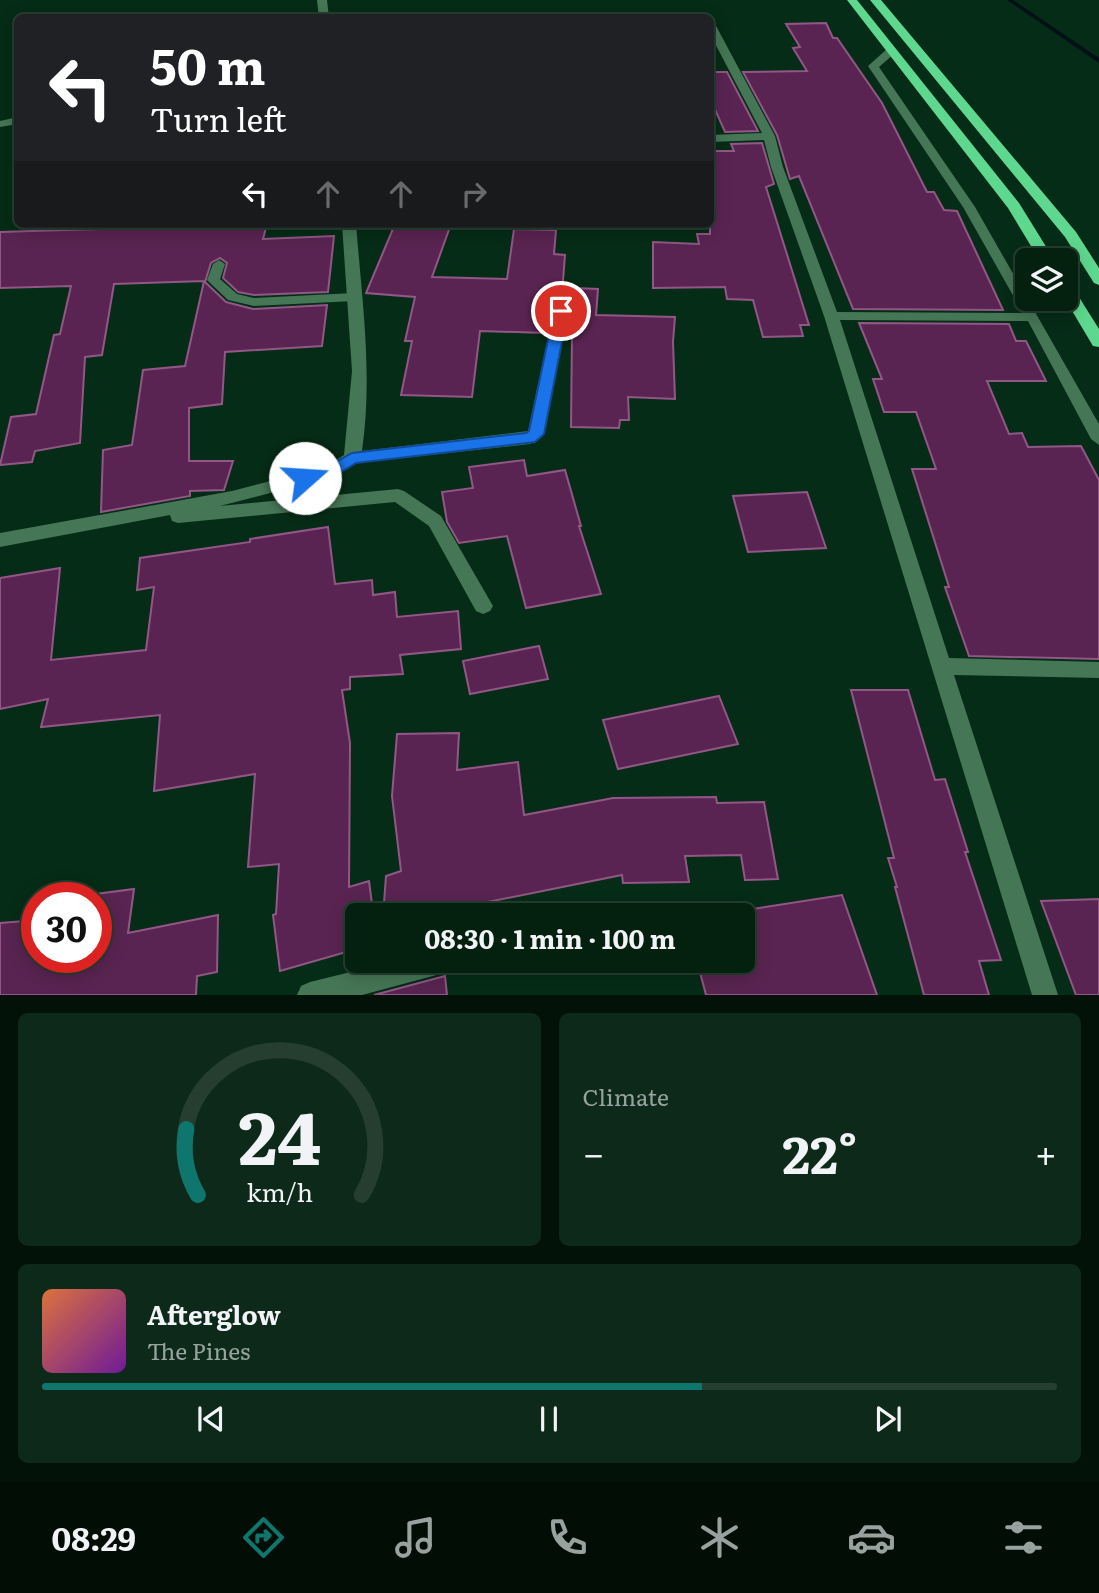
<!DOCTYPE html>
<html lang="en">
<head>
<meta charset="utf-8">
<style>
  :root { --surface:#042110; --page:#0d2919; --text:#f1f3f6; --muted:#97a39f; --line:#253e30; --accent:#0f766e }
  body { margin:0; font-family:Literata,serif; background:var(--page); color:var(--text); height:100vh; display:flex; flex-direction:column; font-size:26px; white-space:nowrap }
  * { box-sizing:border-box; margin:0 }
  p { font-size:23px; color:var(--muted) }
  .icon { flex:none; width:38px; height:38px; fill:none; stroke:currentColor; stroke-width:2; stroke-linecap:round; stroke-linejoin:round }
  .map { position:relative; height:995px; overflow:hidden }
  .details { display:flex; flex-direction:column; gap:18px; padding:18px; background:#021209; flex:1 }
  .details>* { flex:none }
  .top-card { position:absolute; left:14px; top:14px; width:700px; height:214px; border-radius:10px; box-shadow:0 4px 18px #0003,0 0 0 2px var(--line); background:#202124; color:#fff; overflow:hidden }
  .fabs { position:absolute; left:1015px; top:248px; display:grid; gap:14px }
  .fabs a { display:grid; place-items:center; width:63px; height:63px; border-radius:10px; background:var(--surface); box-shadow:0 4px 18px #0003,0 0 0 2px var(--line); font-size:35px }
  .speed { position:absolute; left:21px; top:882px; display:flex; gap:14px; font-size:35px; font-weight:700; text-align:center }
  .speed>* { display:grid; place-content:center; width:91px; height:91px; border-radius:50%; background:var(--surface); box-shadow:0 4px 18px #0003,0 0 0 2px var(--line); line-height:1 }
  .speed .limit { border:10px solid #d22; background:#fff; color:#111 }
  .pin { position:absolute; display:grid; place-items:center; width:60px; height:60px; color:#fff; margin:-30px; border:4px solid #fff; border-radius:50%; box-shadow:0 2px 7px #0007 }
  .me { position:absolute; width:77px; margin:-38px; rotate:71deg; stroke-linejoin:round; filter:drop-shadow(0 0 5px #0008) }
  .turn { display:flex; align-items:center; gap:24px; height:147px; padding:0 21px; font-size:32px }
  .turn .icon { width:91px; height:91px; stroke-width:2.5 }
  .turn b { display:block; font-size:49px; line-height:60px }
  .lanes { display:flex; align-items:center; height:66px; padding:0 21px; background:#0003; justify-content:center; gap:35px; direction:ltr }
  .lanes .off { opacity:.35 }
  .big { font-size:52px; font-weight:700; line-height:1.1 }
  .details .tile { flex:1; display:flex; flex-direction:column; justify-content:center; gap:10px; min-width:0; padding:0 24px; border-radius:10px; background:var(--page) }
  .details .dial { align-items:center; gap:0 }
  .dial svg { height:182px; overflow:visible; fill:none; stroke:var(--line); stroke-width:7; stroke-linecap:round; text-anchor:middle }
  .dial text { fill:var(--text); stroke:none }
  .song { display:flex; align-items:center; gap:21px }
  .cover { width:84px; height:84px; border-radius:10px; background:linear-gradient(135deg,hsl(20 70% 55%),hsl(280 70% 35%)) }
  .played { height:7px; border-radius:4px; background:linear-gradient(90deg,var(--accent) 65%,var(--line) 65%) }
  .keys { display:flex; justify-content:space-around; direction:ltr }
  .heat { display:flex; justify-content:space-between; align-items:center; font-size:38px; direction:ltr }
  .details .tiles { flex:1; display:grid; gap:18px; grid-template-columns:1fr 1fr }
  .tile:last-child { grid-column:span 2 }
  .trip { position:absolute; left:345px; top:903px; width:410px; height:70px; border-radius:10px; background:var(--surface); box-shadow:0 4px 18px #0003,0 0 0 2px var(--line); font-weight:700; line-height:70px; text-align:center }
  .dock { display:flex; height:112px; justify-content:space-around; align-items:center; background:#020d06; color:var(--muted) }
  .dock .icon { width:49px; height:49px }
  .dock .active { color:var(--accent) }
  .dock b { font-size:32px; color:var(--text) }
  .map>svg:first-child { display:block }
  .lines { fill:none; stroke-linecap:round; stroke-linejoin:round }
  .stream { fill:#001116; fill-rule:evenodd }
  .building { fill:#592451; stroke:#915786; stroke-width:2 }
  .service { fill:#457655; fill-rule:evenodd }
  .minor { fill:#457655; fill-rule:evenodd }
  .trunk { fill:#5ed88e; fill-rule:evenodd }
  .route { fill:#1a73e8; stroke:#114b97; stroke-width:2 }
</style>
</head>
<body>
<div class="map">
<svg width="1099" height="995" viewBox="0 0 1099 995">
  <rect width="100%" height="100%" fill="#052c16"/>
  <g class="lines">
    <polygon class="stream" points="1007,0 1013,0 1099,58 1099,63"/>
  </g>
  <g class="building">
    <polygon points="826,23 833,38 837,38 882,103 927,192 934,192 944,210 957,211 1003,310 853,309 799,176 790,179 777,135 743,72 807,71 793,48 800,47 786,24"/>
    <polygon points="710,72 727,72 758,131 725,132 710,98"/>
    <polygon points="762,143 774,184 766,187 809,325 800,325 803,336 763,337 753,300 727,299 725,287 653,288 653,242 699,244 697,234 710,234 710,151 734,151 731,144"/>
    <polygon points="267,224 263,239 334,236 328,292 254,295 238,292 223,278 227,263 220,258 211,263 205,282 226,302 253,309 327,305 322,346 225,352 222,404 189,408 189,461 233,461 224,490 190,491 190,496 101,512 103,450 132,445 143,370 185,366 204,281 114,284 102,355 85,357 80,443 35,451 32,462 0,465 11,417 36,414 54,335 60,334 71,286 0,288 0,232"/>
    <polygon points="395,224 451,224 432,277 507,279 514,229 556,230 554,254 565,255 563,281 556,286 546,333 480,331 472,397 401,395 412,341 405,341 415,297 366,293"/>
    <polygon points="575,288 598,289 596,315 675,317 673,342 675,399 628,397 629,420 620,420 619,428 571,427 572,334 566,334"/>
    <polygon points="859,323 1009,324 1016,341 1026,341 1046,381 987,381 1009,434 1022,433 1028,447 1081,446 1099,480 1099,659 969,656 945,587 949,587 912,469 936,469 916,412 884,412 873,379 882,379"/>
    <polygon points="524,460 527,476 565,470 581,526 579,526 601,594 526,608 507,536 459,543 447,522 442,492 473,488 469,467"/>
    <polygon points="807,492 826,548 748,552 733,496"/>
    <polygon points="328,527 335,584 372,580 373,595 395,592 397,617 458,611 461,649 400,655 403,674 350,677 350,689 342,690 350,743 349,887 369,881 372,904 384,903 386,876 401,871 392,796 397,734 459,733 457,770 518,762 524,815 613,798 716,797 717,803 764,802 778,879 745,880 741,855 685,856 689,882 623,883 622,875 423,915 357,915 357,961 385,961 357,968 353,950 280,971 273,915 276,914 279,864 248,867 255,774 154,791 160,715 41,727 48,699 0,709 0,578 60,568 51,660 146,650 154,587 137,590 140,558 250,542 250,539"/>
    <polygon points="539,646 548,679 470,694 463,661"/>
    <polygon points="851,690 908,690 935,780 945,779 968,852 965,852 1001,960 979,961 989,995 924,995 895,887 897,887 888,858 894,858"/>
    <polygon points="719,696 738,744 618,769 603,720"/>
    <polygon points="134,889 128,933 218,915 217,972 197,976 196,995 0,995 0,923 37,920 37,957 96,957 96,894"/>
    <polygon points="842,895 877,995 706,995 697,961 742,961 742,915 714,915"/>
    <polygon points="1099,899 1099,995 1076,995 1041,901"/>
    <polygon points="445,976 447,995 374,995"/>
  </g>
  <g class="lines">
    <polygon class="service" points="219,260 225,264 220,279 237,294 254,298 354,293 360,297 354,301 254,306 228,300 207,280 213,264"/>
    <g class="minor">
      <polygon points="317,0 327,0 329,18 319,18"/>
      <polygon points="710,21 715,24 775,136 783,167 837,312 1023,313 963,207 868,66 887,49 895,49 895,53 879,67 975,207 1099,424 1099,445 1091,439 1028,321 840,320 949,658 1099,662 1099,678 954,675 1058,995 1032,995 824,316 771,167 764,140 710,142 710,135 762,133 710,34"/>
      <polygon points="18,117 18,124 0,127 0,121"/>
      <path d="M342,224H356C362,300 373,375 362,451L528,431L559,287L566,283L573,287L544,434L530,444L356,463L336,476L220,506L398,489L404,491L441,516L493,606L490,611L483,614L476,611L429,526L395,502L178,523L172,521L170,515L0,547V533L232,491L325,467L344,455L352,371Z"/>
      <polygon points="395,961 456,961 453,970 444,973 362,995 297,995 301,986 310,982"/>
    </g>
    <g class="trunk">
      <polygon points="847,0 857,0 1019,203 1055,261 1040,261 1008,208"/>
      <polygon points="870,0 881,0 1076,232 1099,268 1099,285 1094,283 1065,237"/>
      <polygon points="1066,284 1072,286 1099,329 1099,347 1093,346 1065,299"/>
    </g>
  </g>
  <path class="route" d="M561,307L568,311L544,434L535,442L356,463C340,473 318,487 300,482L297,478L300,474L325,468L352,453L526,433L529,431L554,311Z"/>
</svg>
<div class="fabs">
<a><svg class="icon" aria-label="layers" viewBox="0 0 24 24"><path d="M12 4l9 5-9 5-9-5zM3 14l9 5 9-5"/></svg></a>
</div>
<div class="speed"><div class="limit">30</div></div>
<div class="pin" style="left:561px;top:311px;background:#d93025"><svg class="icon" aria-label="arrive" viewBox="0 0 24 24"><path d="M6 21V4h12l-3 4 3 4H6"/></svg></div>
<svg class="me" style="left:305px;top:478px" viewBox="-20 -20 40 40"><circle r="19" fill="#fff"/><path d="M0-13L10 11 0 6-10 11z" fill="#1a73e8"/></svg>
<div class="trip">08:30 · 1 min · 100 m</div>
<div class="top-card">
<div class="turn"><svg class="icon" aria-label="left" viewBox="0 0 24 24"><path d="M17 20v-9H6M10 6l-5 5 5 5"/></svg><div><b>50 m</b>Turn left</div></div>
<div class="lanes"><svg class="icon" aria-label="left" viewBox="0 0 24 24"><path d="M17 20v-9H6M10 6l-5 5 5 5"/></svg><svg class="icon off" aria-label="ahead" viewBox="0 0 24 24"><path d="M12 20V5M6 11l6-6 6 6"/></svg><svg class="icon off" aria-label="ahead" viewBox="0 0 24 24"><path d="M12 20V5M6 11l6-6 6 6"/></svg><svg class="icon off" aria-label="right" viewBox="0 0 24 24"><path d="M7 20v-9h11M14 6l5 5-5 5"/></svg></div>
</div>
</div>
<section class="details">
<div class="tiles">
<div class="tile dial"><svg viewBox="0 0 100 80">
<path d="M14 69A42 42 0 1 1 86 69"/>
<path d="M14 69A42 42 0 0 1 9 40" stroke="#0f766e"/>
<text x="50" y="56" font-size="32" font-weight="700">24</text>
<text x="50" y="72" font-size="11">km/h</text>
</svg></div>
<div class="tile"><p>Climate</p>
<div class="heat"><a>−</a><b class="big">22°</b><a>+</a></div>
</div>
<div class="tile">
<div class="song"><i class="cover"></i><div><b>Afterglow</b><p>The Pines</p></div></div>
<div class="played"></div>
<div class="keys"><svg class="icon" aria-label="previous" viewBox="0 0 24 24"><path d="M18 5L8 12l10 7zM5 5v14"/></svg><svg class="icon" aria-label="pause" viewBox="0 0 24 24"><path d="M8 5v14M16 5v14"/></svg><svg class="icon" aria-label="next" viewBox="0 0 24 24"><path d="M6 5l10 7-10 7zM19 5v14"/></svg></div>
</div>
</div>
</section>
<nav class="dock">
<b>08:29</b>
<svg class="icon active" aria-label="directions" viewBox="0 0 24 24"><path d="M12 3l9 9-9 9-9-9zM9 14v-3h6M13 9l2 2-2 2"/></svg>
<svg class="icon" aria-label="music" viewBox="0 0 24 24"><path d="M9 18V5l10-2v13"/><circle cx="6" cy="18" r="3"/><circle cx="16" cy="16" r="3"/></svg>
<svg class="icon" aria-label="phone" viewBox="0 0 24 24"><path d="M5 4h4l2 5-3 2q2 4 5 5l2-3 5 2v4C11 20 4 13 5 4z"/></svg>
<svg class="icon" aria-label="climate" viewBox="0 0 24 24"><path d="M12 3v18M4 7l16 10M4 17L20 7"/></svg>
<svg class="icon" aria-label="car" viewBox="0 0 24 24"><path d="M5 17H2v-5l4-1 3-4h7l3 4 3 1v5h-3M9 17h6M6 11h13"/><circle cx="7" cy="17" r="2"/><circle cx="17" cy="17" r="2"/></svg>
<svg class="icon" aria-label="filters" viewBox="0 0 24 24"><path d="M4 7h16M4 17h16"/><circle cx="9" cy="7" r="2"/><circle cx="15" cy="17" r="2"/></svg>
</nav>
</body>
</html>
